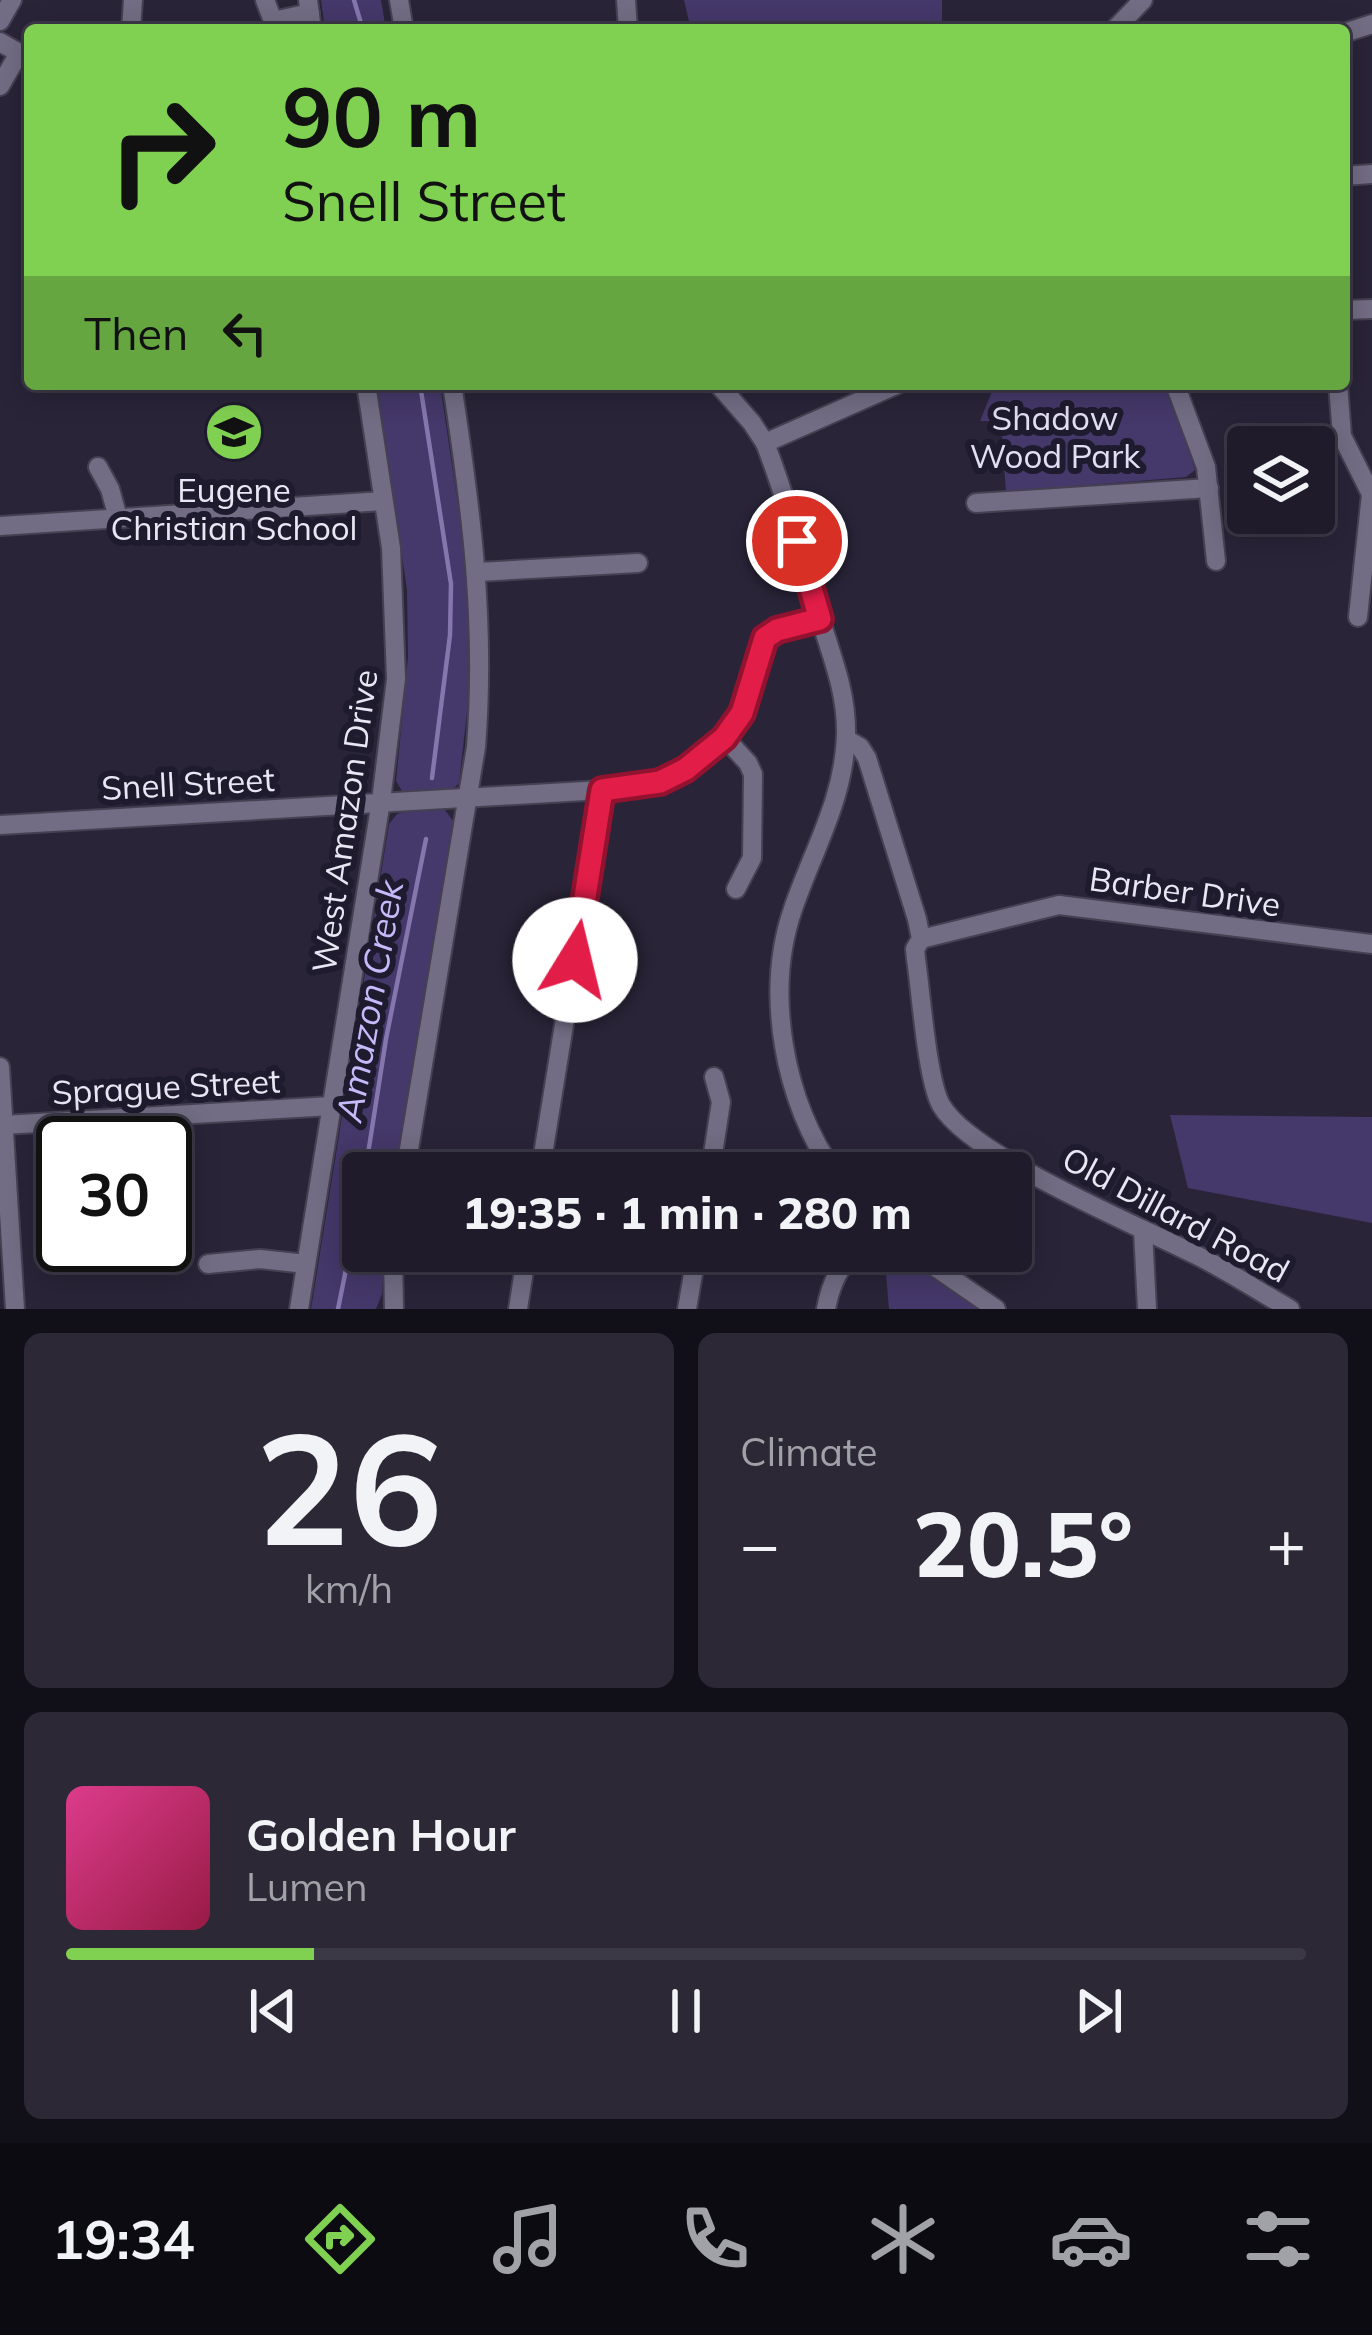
<!DOCTYPE html>
<html lang="en">
<head>
<meta charset="utf-8">
<style>
  :root { --surface:#1f1b2a; --page:#2c2836; --text:#f1f3f6; --muted:#a1a1a8; --line:#3c3947; --accent:#80d051 }
  body { margin:0; font-family:Mulish,sans-serif; background:var(--page); color:var(--text); height:100vh; display:flex; flex-direction:column; font-size:45px; white-space:nowrap }
  * { box-sizing:border-box; margin:0 }
  p { font-size:39px; color:var(--muted) }
  .icon { flex:none; width:66px; height:66px; fill:none; stroke:currentColor; stroke-width:2; stroke-linecap:round; stroke-linejoin:round }
  .map { position:relative; height:1309px; overflow:hidden }
  .details { display:flex; flex-direction:column; gap:24px; padding:24px; background:#110f17; flex:1 }
  .details>* { flex:none }
  .guide { position:absolute; left:24px; top:24px; width:1326px; height:366px; border-radius:12px; box-shadow:0 6px 30px #0003,0 0 0 3px var(--line); background:#80d051; color:#111; overflow:hidden }
  .controls { position:absolute; left:1227px; top:426px; display:grid; gap:24px }
  .controls a { display:grid; place-items:center; width:108px; height:108px; border-radius:12px; background:var(--surface); box-shadow:0 6px 30px #0003,0 0 0 3px var(--line); font-size:60px }
  .speed { position:absolute; left:36px; top:1116px; display:flex; gap:24px; font-size:60px; font-weight:700; text-align:center }
  .speed>* { display:grid; place-content:center; width:156px; height:156px; border-radius:50%; background:var(--surface); box-shadow:0 6px 30px #0003,0 0 0 3px var(--line); line-height:1 }
  .speed .limit { border:6px solid #111; border-radius:18px; background:#fff; color:#111 }
  .pin { position:absolute; display:grid; place-items:center; width:102px; height:102px; color:#fff; margin:-51px; border:6px solid #fff; border-radius:50%; box-shadow:0 3px 12px #0007 }
  .me { position:absolute; width:132px; margin:-66px; rotate:9deg; stroke-linejoin:round; filter:drop-shadow(0 0 9px #0008) }
  .turn { display:flex; align-items:center; gap:42px; height:252px; padding:0 60px; font-size:54px }
  .turn .icon { width:156px; height:156px; stroke-width:2.5 }
  .turn b { display:block; font-size:84px; line-height:102px }
  .then { display:flex; align-items:center; height:114px; padding:0 60px; background:#0003; gap:24px; font-size:45px }
  .big { font-size:90px; font-weight:800; line-height:1.1 }
  .details .widget { flex:1; display:flex; flex-direction:column; justify-content:center; gap:18px; min-width:0; padding:0 42px; border-radius:18px; background:var(--page) }
  .details .dial { align-items:center; gap:0 }
  .dial b { font-size:156px; line-height:1 }
  .song { display:flex; align-items:center; gap:36px }
  .cover { width:144px; height:144px; border-radius:18px; background:linear-gradient(135deg,hsl(330 70% 55%),hsl(340 70% 35%)) }
  .played { height:12px; border-radius:6px; background:linear-gradient(90deg,var(--accent) 20%,var(--line) 20%) }
  .keys { display:flex; justify-content:space-around; direction:ltr }
  .heat { display:flex; justify-content:space-between; align-items:center; font-size:66px; direction:ltr }
  .details .tiles { flex:1; display:grid; gap:24px; grid-template-columns:1fr 1fr }
  .widget:last-child { grid-column:span 2 }
  .trip { position:absolute; left:342px; top:1152px; width:690px; height:120px; border-radius:12px; background:var(--surface); box-shadow:0 6px 30px #0003,0 0 0 3px var(--line); font-weight:800; line-height:120px; text-align:center }
  .dock { display:flex; height:192px; justify-content:space-around; align-items:center; background:#0c0b11; color:var(--muted) }
  .dock .icon { width:84px; height:84px }
  .dock .active { color:var(--accent) }
  .dock b { font-size:54px; color:var(--text) }
  .map>svg:first-child { display:block }
  .green { fill:#45386a }
  .lines { fill:none; stroke-linecap:round; stroke-linejoin:round }
  .stream { stroke:#8676ae; stroke-width:4.5 }
  .minor-casing { stroke:#454152; stroke-width:22 }
  .minor { stroke:#726d84; stroke-width:18 }
  .route-casing { stroke:#92132f; stroke-width:30 }
  .route { stroke:#e11d48; stroke-width:21 }
  .labels { text-anchor:middle; dominant-baseline:central; stroke-width:12; stroke-linejoin:round; paint-order:stroke }
  .park-label { font-size:33px; fill:#e2def3; stroke:#1f1b2e }
  .poi-label { font-size:33px; fill:#e9e7f4; stroke:#1f1b2e }
  .street-label { font-size:33px; fill:#e9e7f4; stroke:#1f1b2e }
  .water-label { font-size:36px; font-style:italic; fill:#c7bafa; stroke:#1f1b2e }
</style>
</head>
<body>
<div class="map">
<svg width="1372" height="1309" viewBox="0 0 1372 1309">
  <rect width="100%" height="100%" fill="#292438"/>
  <g class="green">
    <polygon points="321,0 381,0 386,30 325,30"/>
    <polygon points="684,0 942,0 942,30 691,30"/>
    <polygon points="377,384 440,384 463,539 468,601 469,695 459,783 452,790 402,791 396,781 408,657 407,590"/>
    <polygon points="995,384 1167,384 1195,470 1186,477 1006,492 1001,421 980,421"/>
    <polygon points="417,808 445,810 454,822 395,1173 363,1173 363,1251 385,1251 382,1294 376,1309 311,1309 389,824 397,814"/>
    <polygon points="1170,1115 1372,1117 1372,1223 1188,1188"/>
    <polygon points="884,1251 895,1251 980,1309 889,1309"/>
  </g>
  <g class="lines">
    <g class="stream">
      <polyline points="354,0 363,30"/>
      <polyline points="420,384 451,584 450,635 432,778"/>
      <polyline points="365,1173 386,1039 426,839"/>
      <polyline points="338,1309 363,1185"/>
    </g>
    <defs>
      <g id="minor">
        <polyline points="265,0 273,21 310,13"/>
        <polyline points="308,0 312,30"/>
        <polyline points="399,0 404,30"/>
        <polyline points="626,0 628,30"/>
        <polyline points="0,21 12,0"/>
        <polyline points="131,30 133,0"/>
        <polyline points="1114,30 1143,0"/>
        <polyline points="1344,33 1372,24"/>
        <polyline points="0,42 19,53 0,86"/>
        <polyline points="1344,176 1372,174"/>
        <polyline points="1344,310 1372,309"/>
        <path d="M718,384L752,423L765,443C787,500 803,560 820,618C832,657 847,693 846,735C844,800 813,850 793,909C764,992 784,1103 835,1173"/>
        <polyline points="1175,384 1206,467 1216,561"/>
        <polyline points="1338,384 1342,436 1371,494 1358,617"/>
        <polyline points="765,443 896,385"/>
        <polyline points="98,467 110,489 118,518"/>
        <polyline points="976,503 1209,488"/>
        <polyline points="0,526 383,501"/>
        <polyline points="478,572 638,563"/>
        <polyline points="725,738 748,763 753,774 752,858 736,889"/>
        <path d="M846,739L860,747L867,758L917,919L921,939L915,949L916,959C921,992 927,1080 941,1105C970,1156 1137,1225 1194,1254C1227,1270 1258,1291 1290,1309"/>
        <polyline points="0,825 602,790 660,782 686,769 725,738 742,713 765,638 777,630 821,619"/>
        <polyline points="921,939 1059,905 1372,944"/>
        <polyline points="0,1067 15,1309"/>
        <polyline points="3,1125 332,1106"/>
        <path d="M405,1173L476,747C486,621 471,508 452,384"/>
        <polyline points="540,1173 602,790"/>
        <polyline points="710,1173 721,1102 714,1077"/>
        <polyline points="1143,1230 1147,1309"/>
        <polyline points="393,1251 394,1309"/>
        <polyline points="912,1251 996,1309"/>
        <polyline points="208,1264 260,1259 306,1264"/>
        <polyline points="299,1309 381,801 396,679 391,548 366,384"/>
        <polyline points="518,1309 527,1251"/>
        <polyline points="687,1309 697,1251"/>
        <path d="M826,1309C830,1286 838,1268 854,1251"/>
      </g>
    </defs>
    <use href="#minor" class="minor-casing"/>
    <use href="#minor" class="minor"/>
  </g>
  <g class="lines">
    <defs>
      <polyline id="route" points="575,960 602,790 660,782 686,769 724,738 742,713 765,638 777,630 820,619 797,541"/>
    </defs>
    <use href="#route" class="route-casing"/>
    <use href="#route" class="route"/>
  </g>
  <defs>
    <symbol id="school-disc" viewBox="-11 -11 22 22"><circle r="9.5" fill="#80d051" stroke="#1f1b2e"/><path d="M0-5L7-2L0 1L-7-2ZM-4 1L0 2.5L4 1V4Q0 6-4 4Z" fill="#111"/></symbol>
  </defs>
  <g fill-rule="evenodd">
    <use href="#school-disc" x="201" y="399" width="66" height="66"/>
  </g>
  <g class="labels">
    <g class="park-label">
      <text x="1055" y="417">Shadow<tspan x="1055" dy="38">Wood Park</tspan></text>
    </g>
    <g class="poi-label">
      <text x="234" y="489">Eugene<tspan x="234" dy="38">Christian School</tspan></text>
    </g>
    <g class="street-label">
      <text transform="translate(188 783) rotate(-3)">Snell Street</text>
      <text transform="translate(344 821) rotate(-82)">West Amazon Drive</text>
      <text transform="translate(1185 891) rotate(8)">Barber Drive</text>
      <text transform="translate(166 1086) rotate(-3)">Sprague Street</text>
      <text transform="translate(1176 1214) rotate(28)">Old Dillard Road</text>
    </g>
    <g class="water-label">
      <text transform="translate(369 1001) rotate(-80)">Amazon Creek</text>
    </g>
  </g>
</svg>
<div class="controls">
<a><svg class="icon" aria-label="layers" viewBox="0 0 24 24"><path d="M12 4l9 5-9 5-9-5zM3 14l9 5 9-5"/></svg></a>
</div>
<div class="speed"><div class="limit">30</div></div>
<div class="pin" style="left:797px;top:541px;background:#d93025"><svg class="icon" aria-label="arrive" viewBox="0 0 24 24"><path d="M6 21V4h12l-3 4 3 4H6"/></svg></div>
<svg class="me" style="left:575px;top:960px" viewBox="-20 -20 40 40"><circle r="19" fill="#fff"/><path d="M0-13L10 11 0 6-10 11z" fill="#e11d48"/></svg>
<div class="trip">19:35 · 1 min · 280 m</div>
<div class="guide">
<div class="turn"><svg class="icon" aria-label="right" viewBox="0 0 24 24"><path d="M7 20v-9h11M14 6l5 5-5 5"/></svg><div><b>90 m</b>Snell Street</div></div>
<div class="then">Then<svg class="icon" aria-label="left" viewBox="0 0 24 24"><path d="M17 20v-9H6M10 6l-5 5 5 5"/></svg></div>
</div>
</div>
<section class="details">
<div class="tiles">
<div class="widget dial"><b>26</b><p>km/h</p></div>
<div class="widget"><p>Climate</p>
<div class="heat"><a>−</a><b class="big">20.5°</b><a>+</a></div>
</div>
<div class="widget">
<div class="song"><i class="cover"></i><div><b>Golden Hour</b><p>Lumen</p></div></div>
<div class="played"></div>
<div class="keys"><svg class="icon" aria-label="previous" viewBox="0 0 24 24"><path d="M18 5L8 12l10 7zM5 5v14"/></svg><svg class="icon" aria-label="pause" viewBox="0 0 24 24"><path d="M8 5v14M16 5v14"/></svg><svg class="icon" aria-label="next" viewBox="0 0 24 24"><path d="M6 5l10 7-10 7zM19 5v14"/></svg></div>
</div>
</div>
</section>
<nav class="dock">
<b>19:34</b>
<svg class="icon active" aria-label="directions" viewBox="0 0 24 24"><path d="M12 3l9 9-9 9-9-9zM9 14v-3h6M13 9l2 2-2 2"/></svg>
<svg class="icon" aria-label="music" viewBox="0 0 24 24"><path d="M9 18V5l10-2v13"/><circle cx="6" cy="18" r="3"/><circle cx="16" cy="16" r="3"/></svg>
<svg class="icon" aria-label="phone" viewBox="0 0 24 24"><path d="M5 4h4l2 5-3 2q2 4 5 5l2-3 5 2v4C11 20 4 13 5 4z"/></svg>
<svg class="icon" aria-label="climate" viewBox="0 0 24 24"><path d="M12 3v18M4 7l16 10M4 17L20 7"/></svg>
<svg class="icon" aria-label="car" viewBox="0 0 24 24"><path d="M5 17H2v-5l4-1 3-4h7l3 4 3 1v5h-3M9 17h6M6 11h13"/><circle cx="7" cy="17" r="2"/><circle cx="17" cy="17" r="2"/></svg>
<svg class="icon" aria-label="filters" viewBox="0 0 24 24"><path d="M4 7h16M4 17h16"/><circle cx="9" cy="7" r="2"/><circle cx="15" cy="17" r="2"/></svg>
</nav>
</body>
</html>
